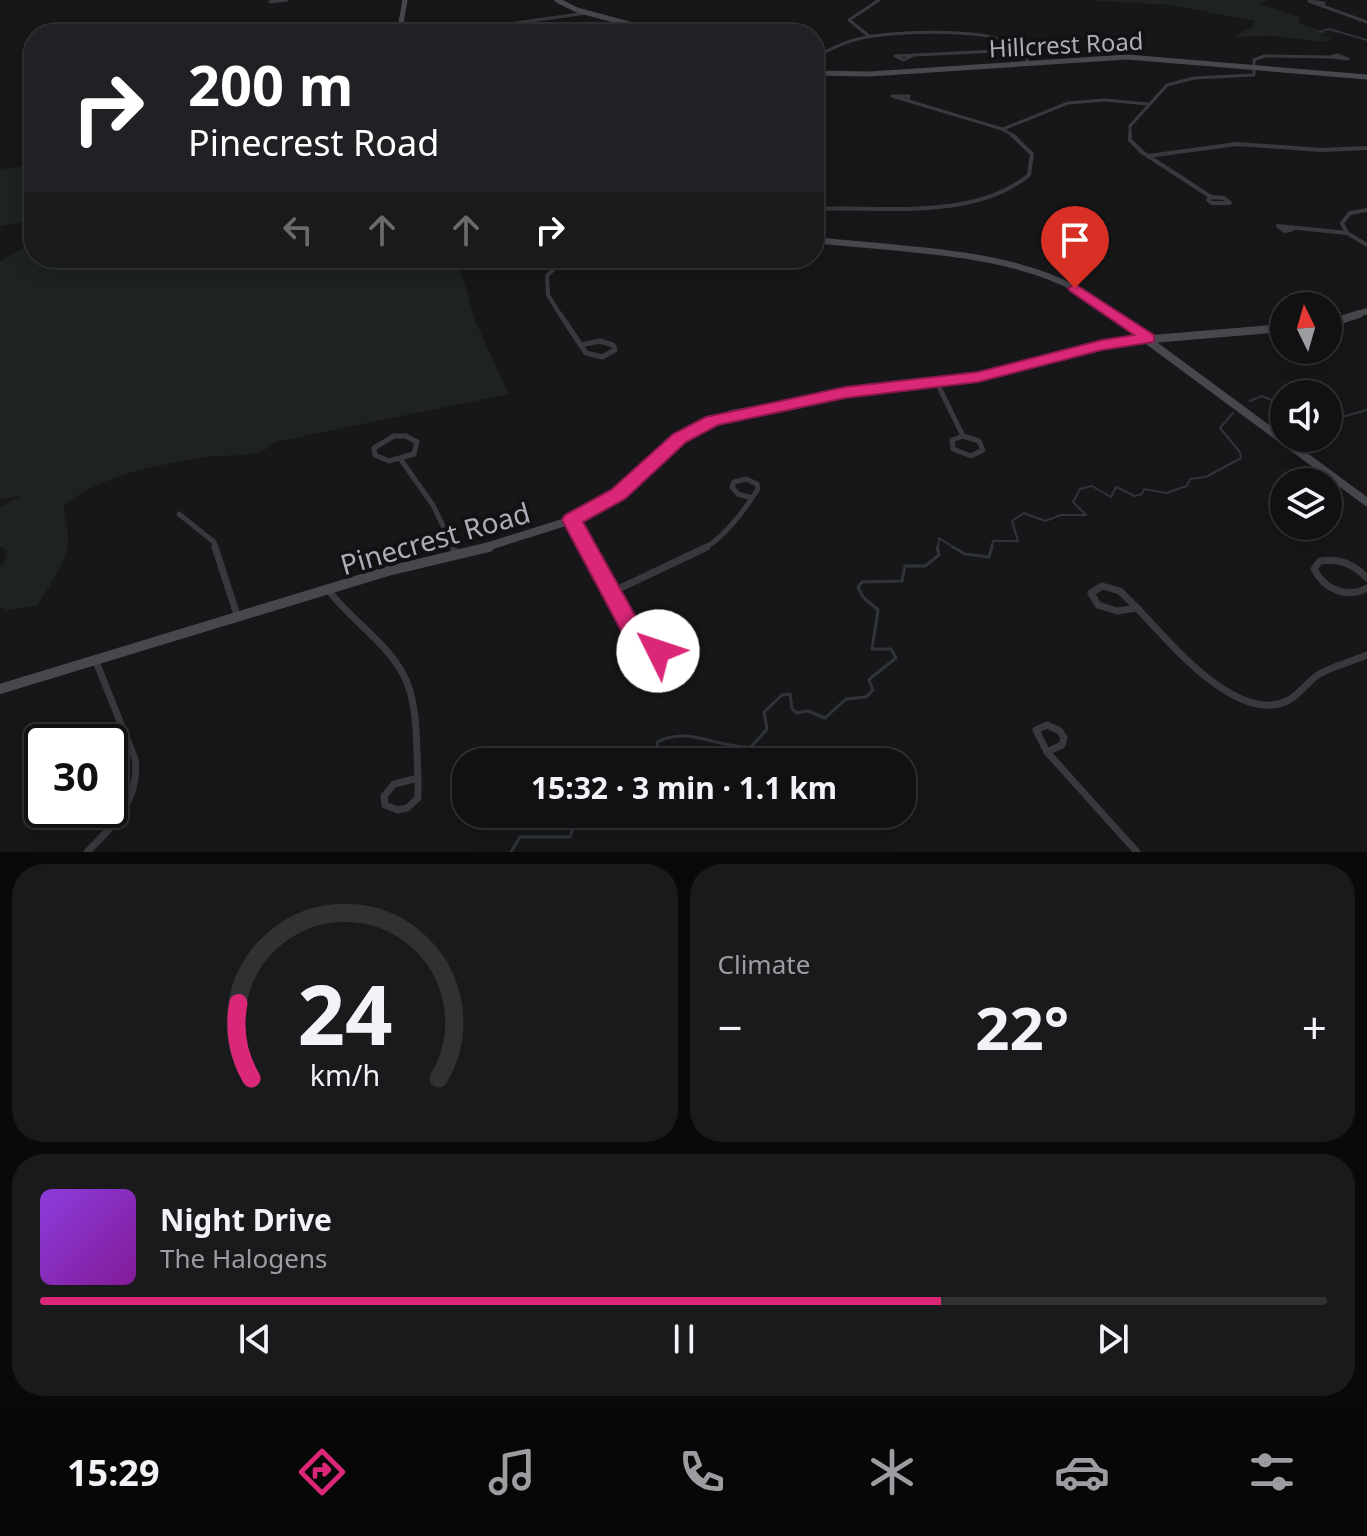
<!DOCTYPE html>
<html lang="en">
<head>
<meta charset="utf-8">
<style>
  :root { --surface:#111113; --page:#1a1a1c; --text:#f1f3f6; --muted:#9c9da0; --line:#303133; --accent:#db2777 }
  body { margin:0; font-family:"Noto Sans",sans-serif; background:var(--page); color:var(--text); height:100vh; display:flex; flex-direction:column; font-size:30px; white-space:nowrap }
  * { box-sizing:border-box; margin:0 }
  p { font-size:26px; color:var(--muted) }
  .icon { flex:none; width:44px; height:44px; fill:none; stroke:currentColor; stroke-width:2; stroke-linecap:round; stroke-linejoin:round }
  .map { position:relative; height:852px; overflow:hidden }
  .sheet { display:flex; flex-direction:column; gap:12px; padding:12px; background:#09090a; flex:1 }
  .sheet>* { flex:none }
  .top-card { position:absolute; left:24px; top:24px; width:800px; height:244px; border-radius:32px; box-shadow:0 4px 20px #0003,0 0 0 2px var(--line); background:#202124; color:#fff; overflow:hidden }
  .needle { width:52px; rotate:355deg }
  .fabs { position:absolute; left:1270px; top:292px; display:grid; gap:16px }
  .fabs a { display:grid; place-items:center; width:72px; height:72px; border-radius:50%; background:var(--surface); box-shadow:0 4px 20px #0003,0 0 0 2px var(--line); font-size:40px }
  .speed { position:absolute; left:24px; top:724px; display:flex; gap:16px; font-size:40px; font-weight:700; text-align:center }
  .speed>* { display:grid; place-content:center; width:104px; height:104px; border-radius:50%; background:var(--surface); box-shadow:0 4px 20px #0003,0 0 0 2px var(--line); line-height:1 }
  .speed .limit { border:4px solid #111; border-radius:12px; background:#fff; color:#111 }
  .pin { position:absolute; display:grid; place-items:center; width:68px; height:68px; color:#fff; margin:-82px -34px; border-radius:50% 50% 50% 0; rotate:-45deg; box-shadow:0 0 8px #0007 }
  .pin .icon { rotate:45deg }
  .me { position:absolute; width:88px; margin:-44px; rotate:311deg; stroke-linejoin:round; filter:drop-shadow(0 0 6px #0008) }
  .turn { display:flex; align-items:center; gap:28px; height:168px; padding:0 32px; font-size:36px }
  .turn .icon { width:104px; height:104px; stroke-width:2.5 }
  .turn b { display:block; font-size:56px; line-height:68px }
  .lanes { display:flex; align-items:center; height:76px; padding:0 32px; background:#0003; justify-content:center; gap:40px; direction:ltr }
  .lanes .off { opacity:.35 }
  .big { font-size:60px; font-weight:700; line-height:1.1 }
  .sheet .widget { flex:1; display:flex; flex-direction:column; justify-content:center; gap:12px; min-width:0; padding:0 28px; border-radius:32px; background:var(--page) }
  .sheet .dial { align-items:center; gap:0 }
  .dial svg { height:208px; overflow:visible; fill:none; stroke:var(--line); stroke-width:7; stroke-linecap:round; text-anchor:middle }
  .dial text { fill:var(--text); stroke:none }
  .song { display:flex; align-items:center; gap:24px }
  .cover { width:96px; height:96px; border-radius:12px; background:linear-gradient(135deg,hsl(270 70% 55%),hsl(290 70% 35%)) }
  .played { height:8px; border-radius:4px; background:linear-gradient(90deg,var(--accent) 70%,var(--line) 70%) }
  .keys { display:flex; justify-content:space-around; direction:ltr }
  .heat { display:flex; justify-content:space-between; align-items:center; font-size:44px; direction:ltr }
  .sheet .tiles { flex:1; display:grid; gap:12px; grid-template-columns:1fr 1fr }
  .widget:last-child { grid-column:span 2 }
  .trip { position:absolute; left:452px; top:748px; width:464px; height:80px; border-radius:32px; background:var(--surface); box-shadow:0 4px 20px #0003,0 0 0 2px var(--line); font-weight:700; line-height:80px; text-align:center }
  .tabs { display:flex; height:128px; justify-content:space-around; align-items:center; background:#070708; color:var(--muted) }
  .tabs .icon { width:56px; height:56px }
  .tabs .current { color:var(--accent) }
  .tabs b { font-size:36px; color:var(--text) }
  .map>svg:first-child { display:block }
  .green { fill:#1e231f }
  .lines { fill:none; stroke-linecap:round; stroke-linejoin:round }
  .stream-far1 { stroke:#2f343b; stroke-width:2 }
  .stream { stroke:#2f343b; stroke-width:3 }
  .street-far3 { stroke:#39393d; stroke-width:3 }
  .street-far2 { stroke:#39393d; stroke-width:4 }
  .street-far1 { stroke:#39393d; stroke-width:5 }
  .street { stroke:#39393d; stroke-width:7 }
  .secondary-far3 { stroke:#47484d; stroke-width:5 }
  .secondary-far2 { stroke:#47484d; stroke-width:6 }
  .secondary-far1 { stroke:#47484d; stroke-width:8 }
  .secondary { stroke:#47484d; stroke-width:10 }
  .route { fill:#db2777; stroke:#8e194d; stroke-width:2 }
  .labels { text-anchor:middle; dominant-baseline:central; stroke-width:8; stroke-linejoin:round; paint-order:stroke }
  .far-street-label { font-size:24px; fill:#abadb7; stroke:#121214 }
  .street-label { font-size:28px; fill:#abadb7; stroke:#121214 }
</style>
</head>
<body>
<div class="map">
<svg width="1367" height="852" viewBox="0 0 1367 852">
  <rect width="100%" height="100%" fill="#171719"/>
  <g class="green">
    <polygon points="1083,0 1267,0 1259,4 1299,17 1299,23 1328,33 1320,36 1331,38 1327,42 1271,36 1232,37 1252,27 1255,21 1170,5"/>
    <polygon points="34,165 34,221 0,226 0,169"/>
    <path d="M34,242V258H457L476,323L509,394L275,442C257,461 228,453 204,457C154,466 104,474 64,505C63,517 68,526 68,536C69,560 48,587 37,606L8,610L0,607V565L4,563L7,551L0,546V507L21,496L0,499V261Z"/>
  </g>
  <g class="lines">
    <g class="stream-far1">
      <polyline points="1319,32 1329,29 1367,40"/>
      <polyline points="1250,401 1262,396 1284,405"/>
      <polyline points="1328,421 1367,410"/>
      <polyline points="938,549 939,538 956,549"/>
      <polyline points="991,549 993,541 1018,541 1012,521 1024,513 1045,521 1061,515 1086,515 1073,502 1080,489 1092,486 1111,497 1116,487 1135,496 1142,494 1144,489 1166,493 1187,486 1190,479 1206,477 1241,458 1240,452 1220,428 1233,413"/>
    </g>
    <g class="stream">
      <polyline points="953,547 965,554 989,557 992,547"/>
      <path d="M660,762L657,742C689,725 717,749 751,747L767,729L764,712L782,695L790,694L792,709L797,713L808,711L825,718L846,699L866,697L873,690L869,680L872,677L896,658L891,649H872L878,610L863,597L858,587L862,582L902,581L905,566H925L939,555L937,547"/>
      <polyline points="610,814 613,821 622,819 626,814"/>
      <polyline points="511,852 520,837 570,837 576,821 589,814"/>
    </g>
    <g class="street-far3">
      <polyline points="272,0 270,2 287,0"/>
      <polyline points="1320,4 1324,3 1309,1 1367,22"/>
      <polyline points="436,34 587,13"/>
      <polyline points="639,34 654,31"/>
      <polyline points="869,36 849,20 879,0"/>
      <polygon points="1337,55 1348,59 1331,57"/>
      <polyline points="912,56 904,60 895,56 1020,50"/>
      <path d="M814,57C827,51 840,44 854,40C885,30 985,28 1013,44C1021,48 1024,56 1029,63"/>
      <polyline points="908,99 909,96 892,96 1002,129 1016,137"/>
      <polyline points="1003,129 1068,103 1105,100 1147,104"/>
      <polyline points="1130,137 1130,126 1167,85 1194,78 1254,75 1254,60 1264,56 1331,57"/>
    </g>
    <g class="street-far2">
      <polyline points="1130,135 1130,140 1142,152 1211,197"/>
      <polyline points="1148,156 1237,144 1322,150 1367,148"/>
      <polygon points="1211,197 1224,198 1230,203 1212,203 1208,200"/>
      <path d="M814,209C883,206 973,221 1029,175L1032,154L1012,135"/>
      <polyline points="1367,210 1350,213 1342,223 1347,233 1367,245"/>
      <polyline points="1293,229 1285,231 1278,226 1347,233"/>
      <polyline points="760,258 761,262 770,265 780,263 781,258"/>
      <polyline points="561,316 548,295 547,276 565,258"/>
    </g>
    <g class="street-far1">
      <polyline points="560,314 586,353 602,357 615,350 613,345 600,341 581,345"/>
      <polyline points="937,383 963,436"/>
      <polygon points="394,436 406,436 417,442 414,454 389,461 375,455 374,448"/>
      <polygon points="963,436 979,441 983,450 971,456 953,449 952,440"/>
      <polyline points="401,460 433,505 454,549"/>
      <polyline points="179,514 214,542 216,549"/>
      <polyline points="572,520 588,549"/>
      <path d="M704,549C728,533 743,512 758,489L757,484L746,479L734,482L732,487L738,494L752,498"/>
    </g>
    <g class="street">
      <polyline points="215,547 238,618"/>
      <polyline points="453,547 456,555"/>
      <polyline points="586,547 639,643"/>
      <path d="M1367,578C1354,564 1339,558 1320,561L1314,569C1324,589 1346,599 1367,588"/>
      <polygon points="1102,586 1120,591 1137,608 1117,611 1098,605 1091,593"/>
      <path d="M329,591C351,620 386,642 403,674C419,703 416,746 418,778"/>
      <polyline points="612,592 707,547"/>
      <path d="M1137,608C1168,640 1236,725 1287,701C1300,695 1308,680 1321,673C1335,666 1352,661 1367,655"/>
      <polygon points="639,643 655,645 658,651 655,657 644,661 636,658 632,651"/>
      <polygon points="1047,725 1060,731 1064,738 1062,745 1047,752 1036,730"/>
      <polyline points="1047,752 1137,852"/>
      <polygon points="418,778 418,798 407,808 398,810 385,805 384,796 394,784"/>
      <path d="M87,852C114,825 140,800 135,759L95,659"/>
    </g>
    <g class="secondary-far3">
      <polyline points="557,0 577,10 666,34"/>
      <polyline points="399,34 405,0"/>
      <polyline points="814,73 870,74 1127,57 1367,77"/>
    </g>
    <g class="secondary-far2">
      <path d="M814,240C893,249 1004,250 1074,288C1089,295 1102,306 1115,316"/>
      <polyline points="1353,316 1367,311"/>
    </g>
    <g class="secondary-far1">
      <polyline points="1112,314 1367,502"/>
      <polyline points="1328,324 1359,314"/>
      <polyline points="480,549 572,520 618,495 665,450 695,428 732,414 862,390 978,377 1116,342 1284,328"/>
    </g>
    <polyline class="secondary" points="0,689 388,571 489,547"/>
  </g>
  <polygon class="route" points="1075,284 1154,335 1154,342 1102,350 978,382 845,398 718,425 686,442 625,499 583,522 646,635 660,638 669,651 666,657 658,660 645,652 631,649 562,520 565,515 611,490 673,434 706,417 845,387 978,372 1102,340 1134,335 1070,291 1068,288"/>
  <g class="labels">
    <g class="far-street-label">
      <text transform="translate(1066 44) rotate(-3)">Hillcrest Road</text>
    </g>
    <g class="street-label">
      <text transform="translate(435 538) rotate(-16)">Pinecrest Road</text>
    </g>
  </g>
</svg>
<div class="fabs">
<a><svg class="needle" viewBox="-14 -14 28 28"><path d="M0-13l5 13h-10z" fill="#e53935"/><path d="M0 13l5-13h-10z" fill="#9c9da0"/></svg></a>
<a><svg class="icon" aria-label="sound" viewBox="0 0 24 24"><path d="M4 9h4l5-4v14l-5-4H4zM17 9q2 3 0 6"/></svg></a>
<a><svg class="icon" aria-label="layers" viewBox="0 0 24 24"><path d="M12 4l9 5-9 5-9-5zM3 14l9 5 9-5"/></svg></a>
</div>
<div class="speed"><div class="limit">30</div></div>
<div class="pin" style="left:1075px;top:288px;background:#d93025"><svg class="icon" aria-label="arrive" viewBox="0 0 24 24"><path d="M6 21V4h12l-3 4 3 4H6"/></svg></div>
<svg class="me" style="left:658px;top:651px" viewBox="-20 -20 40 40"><circle r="19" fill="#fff"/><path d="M0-13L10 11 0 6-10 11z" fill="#db2777"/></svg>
<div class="trip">15:32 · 3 min · 1.1 km</div>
<div class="top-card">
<div class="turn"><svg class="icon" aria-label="right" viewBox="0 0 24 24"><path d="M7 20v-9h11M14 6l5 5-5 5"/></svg><div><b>200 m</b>Pinecrest Road</div></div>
<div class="lanes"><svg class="icon off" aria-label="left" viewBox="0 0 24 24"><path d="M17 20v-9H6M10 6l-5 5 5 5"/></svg><svg class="icon off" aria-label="ahead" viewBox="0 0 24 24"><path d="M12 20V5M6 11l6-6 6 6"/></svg><svg class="icon off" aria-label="ahead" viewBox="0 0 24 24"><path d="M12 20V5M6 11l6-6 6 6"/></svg><svg class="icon" aria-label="right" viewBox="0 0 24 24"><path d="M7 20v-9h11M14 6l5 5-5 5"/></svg></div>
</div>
</div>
<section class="sheet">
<div class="tiles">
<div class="widget dial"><svg viewBox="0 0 100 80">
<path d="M14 69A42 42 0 1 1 86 69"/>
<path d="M14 69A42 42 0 0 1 9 40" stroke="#db2777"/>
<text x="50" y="56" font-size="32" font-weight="700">24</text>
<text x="50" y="72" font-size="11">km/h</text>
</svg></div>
<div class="widget"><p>Climate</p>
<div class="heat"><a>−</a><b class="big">22°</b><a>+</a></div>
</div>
<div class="widget">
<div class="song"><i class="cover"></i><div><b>Night Drive</b><p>The Halogens</p></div></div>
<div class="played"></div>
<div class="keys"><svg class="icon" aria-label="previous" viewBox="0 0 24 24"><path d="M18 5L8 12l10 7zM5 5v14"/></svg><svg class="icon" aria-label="pause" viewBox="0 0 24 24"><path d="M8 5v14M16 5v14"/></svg><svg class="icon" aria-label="next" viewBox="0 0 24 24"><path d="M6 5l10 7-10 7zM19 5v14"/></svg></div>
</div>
</div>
</section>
<nav class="tabs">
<b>15:29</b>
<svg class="icon current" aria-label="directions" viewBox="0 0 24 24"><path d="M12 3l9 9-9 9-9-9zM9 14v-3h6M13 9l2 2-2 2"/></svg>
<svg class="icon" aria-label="music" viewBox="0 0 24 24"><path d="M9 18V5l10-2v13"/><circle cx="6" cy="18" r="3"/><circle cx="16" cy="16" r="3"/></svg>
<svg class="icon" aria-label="phone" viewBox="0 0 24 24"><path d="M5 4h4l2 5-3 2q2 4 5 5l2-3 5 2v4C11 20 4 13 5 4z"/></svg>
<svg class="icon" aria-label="climate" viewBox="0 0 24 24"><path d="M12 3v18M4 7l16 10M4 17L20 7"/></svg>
<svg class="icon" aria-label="car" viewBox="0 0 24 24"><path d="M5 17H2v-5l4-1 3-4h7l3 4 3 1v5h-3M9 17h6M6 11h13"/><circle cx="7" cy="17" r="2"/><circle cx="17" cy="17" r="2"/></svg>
<svg class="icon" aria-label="filters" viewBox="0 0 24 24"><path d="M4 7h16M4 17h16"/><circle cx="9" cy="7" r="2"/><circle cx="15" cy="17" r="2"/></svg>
</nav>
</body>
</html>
